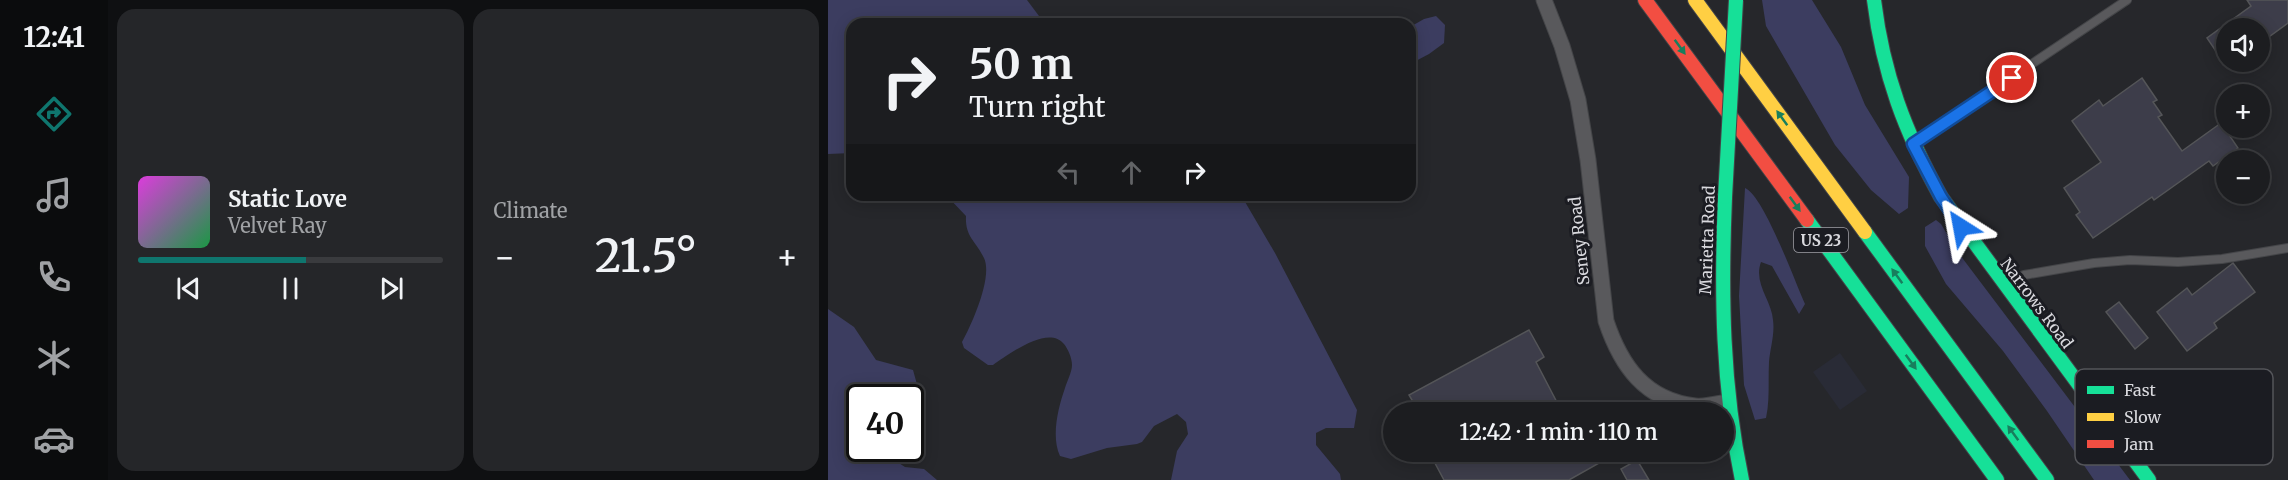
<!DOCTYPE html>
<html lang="en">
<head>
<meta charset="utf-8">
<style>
  :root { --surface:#1c1d20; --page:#252629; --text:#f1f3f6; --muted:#a0a2a5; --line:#3a3b3e; --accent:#0f766e }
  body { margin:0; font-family:Merriweather,serif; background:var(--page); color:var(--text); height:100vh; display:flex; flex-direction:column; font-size:22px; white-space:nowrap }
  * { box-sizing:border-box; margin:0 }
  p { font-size:20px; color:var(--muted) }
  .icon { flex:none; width:33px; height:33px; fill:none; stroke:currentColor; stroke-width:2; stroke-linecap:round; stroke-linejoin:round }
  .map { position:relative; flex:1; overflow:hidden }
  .details { display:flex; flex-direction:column; gap:9px; padding:9px; background:#0f1012; width:720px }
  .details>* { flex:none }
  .hud { position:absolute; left:18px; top:18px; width:570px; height:183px; border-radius:18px; box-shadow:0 3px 15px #0003,0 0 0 2px var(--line); background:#1c1d20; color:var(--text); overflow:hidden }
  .controls { position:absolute; left:1388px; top:18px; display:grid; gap:12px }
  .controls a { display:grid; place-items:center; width:54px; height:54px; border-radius:50%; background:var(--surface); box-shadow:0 3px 15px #0003,0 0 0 2px var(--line); font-size:30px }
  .speed { position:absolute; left:18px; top:384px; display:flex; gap:12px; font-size:30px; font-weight:700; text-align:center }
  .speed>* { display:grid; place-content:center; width:78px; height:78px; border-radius:50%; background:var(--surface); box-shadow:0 3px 15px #0003,0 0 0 2px var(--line); line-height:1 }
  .speed .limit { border:3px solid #111; border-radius:9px; background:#fff; color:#111 }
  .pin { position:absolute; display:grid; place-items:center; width:51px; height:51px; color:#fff; margin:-26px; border:3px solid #fff; border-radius:50%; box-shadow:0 2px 6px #0007 }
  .me { position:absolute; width:66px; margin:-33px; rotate:326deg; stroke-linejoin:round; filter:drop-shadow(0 0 4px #0008) }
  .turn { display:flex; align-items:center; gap:21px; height:126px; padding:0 24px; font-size:27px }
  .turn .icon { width:78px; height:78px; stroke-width:2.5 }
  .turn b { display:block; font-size:42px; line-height:51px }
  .lanes { display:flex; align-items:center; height:57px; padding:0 24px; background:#0003; justify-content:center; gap:30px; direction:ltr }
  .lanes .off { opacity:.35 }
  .big { font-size:45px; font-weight:600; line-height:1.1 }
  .details .card { flex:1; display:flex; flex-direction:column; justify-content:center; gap:9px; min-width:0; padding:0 21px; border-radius:18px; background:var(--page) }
  .song { display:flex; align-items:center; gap:18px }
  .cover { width:72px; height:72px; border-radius:9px; background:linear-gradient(135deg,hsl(300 70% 55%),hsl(140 70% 35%)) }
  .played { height:6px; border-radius:3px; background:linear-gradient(90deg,var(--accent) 55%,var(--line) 55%) }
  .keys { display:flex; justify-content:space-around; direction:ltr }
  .heat { display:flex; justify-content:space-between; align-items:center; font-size:33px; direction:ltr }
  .details .tiles { flex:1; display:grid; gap:9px; grid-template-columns:repeat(2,1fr) }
  .trip { position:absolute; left:555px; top:402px; width:351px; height:60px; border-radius:30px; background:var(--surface); box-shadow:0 3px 15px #0003,0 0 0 2px var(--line); font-weight:600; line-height:60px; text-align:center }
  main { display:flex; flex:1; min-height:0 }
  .tabs { display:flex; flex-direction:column; width:108px; justify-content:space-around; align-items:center; background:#0b0c0d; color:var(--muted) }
  .tabs .icon { width:42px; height:42px }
  .tabs .on { color:var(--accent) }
  .tabs b { font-size:27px; color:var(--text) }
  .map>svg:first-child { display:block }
  .built { fill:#292b36 }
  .green { fill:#3c3d60 }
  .building { fill:#3d3d4a; stroke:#545558; stroke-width:1.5 }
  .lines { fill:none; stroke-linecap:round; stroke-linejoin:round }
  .lane-casing { stroke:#444548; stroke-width:10 }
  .street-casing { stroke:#444548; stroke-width:17 }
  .fast-casing { stroke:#444548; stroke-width:16 }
  .slow-casing { stroke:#444548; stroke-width:16 }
  .jam-casing { stroke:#444548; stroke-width:16 }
  .lane { stroke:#59595c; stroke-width:8 }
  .street { stroke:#59595c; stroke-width:15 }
  .fast { stroke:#16e098; stroke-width:14 }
  .slow { stroke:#ffcf43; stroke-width:14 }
  .jam { stroke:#f24e42; stroke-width:14 }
  .fast-bridge-casing { stroke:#444548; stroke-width:16; stroke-linecap:butt }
  .fast-bridge { stroke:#16e098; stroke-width:14 }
  .oneway { fill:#187e5d }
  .route-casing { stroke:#114b97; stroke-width:15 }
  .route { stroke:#1a73e8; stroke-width:10 }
  .labels { text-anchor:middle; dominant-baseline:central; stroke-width:6; stroke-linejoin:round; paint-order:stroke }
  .shield { fill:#1b1c22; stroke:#a0a0a6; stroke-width:1.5 }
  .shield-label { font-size:15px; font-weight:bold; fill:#d9d9de }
  .street-label { font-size:16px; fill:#d9d9de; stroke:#1b1c22 }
  .key { fill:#1b1c22; stroke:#54555a; stroke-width:1.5 }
  .key-label { font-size:16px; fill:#d9d9de }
</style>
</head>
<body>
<main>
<nav class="tabs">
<b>12:41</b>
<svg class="icon on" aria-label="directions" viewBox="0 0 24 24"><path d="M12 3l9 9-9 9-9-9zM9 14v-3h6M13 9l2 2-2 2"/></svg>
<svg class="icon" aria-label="music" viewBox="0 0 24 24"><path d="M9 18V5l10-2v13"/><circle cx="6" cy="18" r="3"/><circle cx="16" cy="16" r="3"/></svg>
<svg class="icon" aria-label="phone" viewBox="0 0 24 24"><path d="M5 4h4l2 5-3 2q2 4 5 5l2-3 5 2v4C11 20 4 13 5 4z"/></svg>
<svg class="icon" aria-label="climate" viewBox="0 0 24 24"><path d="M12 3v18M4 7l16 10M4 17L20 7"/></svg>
<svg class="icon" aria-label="car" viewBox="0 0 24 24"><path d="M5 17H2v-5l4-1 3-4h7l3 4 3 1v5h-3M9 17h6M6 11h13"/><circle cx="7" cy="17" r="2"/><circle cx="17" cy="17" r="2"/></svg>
</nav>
<section class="details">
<div class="tiles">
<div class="card">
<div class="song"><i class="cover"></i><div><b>Static Love</b><p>Velvet Ray</p></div></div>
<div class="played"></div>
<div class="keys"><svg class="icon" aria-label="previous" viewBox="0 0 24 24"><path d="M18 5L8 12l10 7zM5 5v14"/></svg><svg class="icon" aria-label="pause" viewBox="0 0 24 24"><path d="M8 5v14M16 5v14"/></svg><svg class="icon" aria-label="next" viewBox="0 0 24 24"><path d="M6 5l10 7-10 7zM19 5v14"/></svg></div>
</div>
<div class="card"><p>Climate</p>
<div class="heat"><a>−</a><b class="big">21.5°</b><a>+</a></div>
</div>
</div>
</section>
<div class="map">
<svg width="1460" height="480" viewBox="0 0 1460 480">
  <rect width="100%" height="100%" fill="#26272b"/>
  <polygon class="built" points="1012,353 1039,391 1012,410 985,372"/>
  <g class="green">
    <polygon points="0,0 199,0 217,24 24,24 24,153 0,154"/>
    <polygon points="934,0 984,0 1013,47 1037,105 1081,177 1080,208 1071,214 1043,190 1007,145 938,26"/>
    <polygon points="608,16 617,25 616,43 601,54 582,64 582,27 596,19"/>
    <path d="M917,188C936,196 967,282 977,304L971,314L944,266L933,262C925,283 944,301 945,320C947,334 942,349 941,362C940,381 942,400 938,418L927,420L916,385L911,296Z"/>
    <path d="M118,195H413L447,253L529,410L526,428H498L488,433V445L512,474L513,480H343L349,451L360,434L358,422L349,414L326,426L314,442L309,444L279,448L243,459L232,456C223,437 230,408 237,388C239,381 244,372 244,365C244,358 240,349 236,344C220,324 180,355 165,365H160L136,348L134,342C144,324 165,277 156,258C147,240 137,237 138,216Z"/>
    <polygon points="1108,220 1113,224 1129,251 1302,480 1266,480 1219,411 1175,351 1118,284 1097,246 1097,227"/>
    <polygon points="0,309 26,327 48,360 85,370 90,388 83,405 82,398 32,398 32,448 59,449 60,456 77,467 96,469 109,480 0,480"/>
  </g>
  <g class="building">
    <polygon points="1419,0 1460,0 1460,23 1431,44 1431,28 1398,28 1398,66 1379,38 1423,6"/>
    <polygon points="1314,78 1329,100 1325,102 1334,115 1330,117 1354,151 1393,123 1410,148 1385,166 1381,161 1326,200 1324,197 1265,238 1248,215 1252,212 1236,188 1273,162 1244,121 1271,100 1275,106"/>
    <polygon points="1405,263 1427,292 1386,323 1389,328 1359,351 1329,312 1359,288 1364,295"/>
    <polygon points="1291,302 1320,338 1307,349 1278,312"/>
    <polygon points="701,330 716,357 708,362 734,412 591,412 581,395"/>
    <polygon points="601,452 768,452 773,462 741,480 616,480"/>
    <polygon points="809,460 821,480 799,480 793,469"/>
  </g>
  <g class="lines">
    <defs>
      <g id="lane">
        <polyline points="1086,143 1299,0"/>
        <polyline points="1178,284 1196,275 1266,263 1302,260 1350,262 1394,259 1460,248"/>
      </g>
      <path id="street" d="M716,0L734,46L750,100L760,160L778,321C793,366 817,400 867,406C877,407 889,404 899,402"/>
      <g id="fast">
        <path d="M1046,0C1055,74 1077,132 1113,197L1321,480"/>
        <path d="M897,197C893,293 894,386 914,480"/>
        <polyline points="979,220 1169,480"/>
        <polyline points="1037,232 1219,480"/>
      </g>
      <polyline id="slow" points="867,0 1037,232"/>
      <polyline id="jam" points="817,0 979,220"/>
    </defs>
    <use href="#lane" class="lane-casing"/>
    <use href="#street" class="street-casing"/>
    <use href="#fast" class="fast-casing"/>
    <use href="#slow" class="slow-casing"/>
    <use href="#jam" class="jam-casing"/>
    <use href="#lane" class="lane"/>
    <use href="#street" class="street"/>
    <use href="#fast" class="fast"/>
    <use href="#slow" class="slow"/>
    <use href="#jam" class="jam"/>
    <defs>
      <polyline id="fast-bridge" points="897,197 908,0"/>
    </defs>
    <use href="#fast-bridge" class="fast-bridge-casing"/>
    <use href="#fast-bridge" class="fast-bridge"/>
  </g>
  <defs><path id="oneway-solid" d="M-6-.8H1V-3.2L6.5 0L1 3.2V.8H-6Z" transform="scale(1.5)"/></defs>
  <g class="oneway">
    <use href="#oneway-solid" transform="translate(852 47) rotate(54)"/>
    <use href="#oneway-solid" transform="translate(954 118) rotate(-126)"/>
    <use href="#oneway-solid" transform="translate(967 204) rotate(54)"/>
    <use href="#oneway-solid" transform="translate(1069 276) rotate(-126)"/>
    <use href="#oneway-solid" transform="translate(1083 362) rotate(54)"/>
    <use href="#oneway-solid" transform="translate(1185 433) rotate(-126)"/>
  </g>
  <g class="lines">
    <defs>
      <polyline id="route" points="1133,227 1113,197 1085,144 1184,78"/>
    </defs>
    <use href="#route" class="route-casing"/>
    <use href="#route" class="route"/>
  </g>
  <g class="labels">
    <rect class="shield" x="966" y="228" width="54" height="24" rx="4.5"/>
    <g class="shield-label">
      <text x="993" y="240">US 23</text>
    </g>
    <g class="street-label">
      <text transform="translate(879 240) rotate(-88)">Marietta Road</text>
      <text transform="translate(751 241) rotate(-96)">Seney Road</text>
      <text transform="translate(1209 303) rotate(53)">Narrows Road</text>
    </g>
  </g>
  <rect x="1247" y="369" width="198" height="96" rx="9" class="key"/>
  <rect x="1259" y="386" width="27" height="8" fill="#16e098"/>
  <rect x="1259" y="413" width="27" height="8" fill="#ffcf43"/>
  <rect x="1259" y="440" width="27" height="8" fill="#f24e42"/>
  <g class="key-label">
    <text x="1296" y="396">Fast</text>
    <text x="1296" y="423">Slow</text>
    <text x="1296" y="450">Jam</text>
  </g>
</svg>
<div class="controls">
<a><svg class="icon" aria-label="sound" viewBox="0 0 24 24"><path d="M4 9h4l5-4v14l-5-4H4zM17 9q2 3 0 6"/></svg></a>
<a>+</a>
<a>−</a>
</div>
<div class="speed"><div class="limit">40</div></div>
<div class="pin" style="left:1184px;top:78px;background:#d93025"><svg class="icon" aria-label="arrive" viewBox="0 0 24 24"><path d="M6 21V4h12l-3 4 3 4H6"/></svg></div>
<svg class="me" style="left:1133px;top:227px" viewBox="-20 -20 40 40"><path d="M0-17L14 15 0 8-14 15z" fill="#1a73e8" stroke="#fff" stroke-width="4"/></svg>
<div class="trip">12:42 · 1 min · 110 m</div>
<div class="hud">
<div class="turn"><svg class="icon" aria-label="right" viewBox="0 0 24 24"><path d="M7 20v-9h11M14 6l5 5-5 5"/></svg><div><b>50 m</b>Turn right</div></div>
<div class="lanes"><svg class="icon off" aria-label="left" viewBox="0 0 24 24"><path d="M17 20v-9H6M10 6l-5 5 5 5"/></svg><svg class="icon off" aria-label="ahead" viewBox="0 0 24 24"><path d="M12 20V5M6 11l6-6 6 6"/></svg><svg class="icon" aria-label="right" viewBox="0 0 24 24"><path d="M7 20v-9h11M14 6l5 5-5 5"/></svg></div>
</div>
</div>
</main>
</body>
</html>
